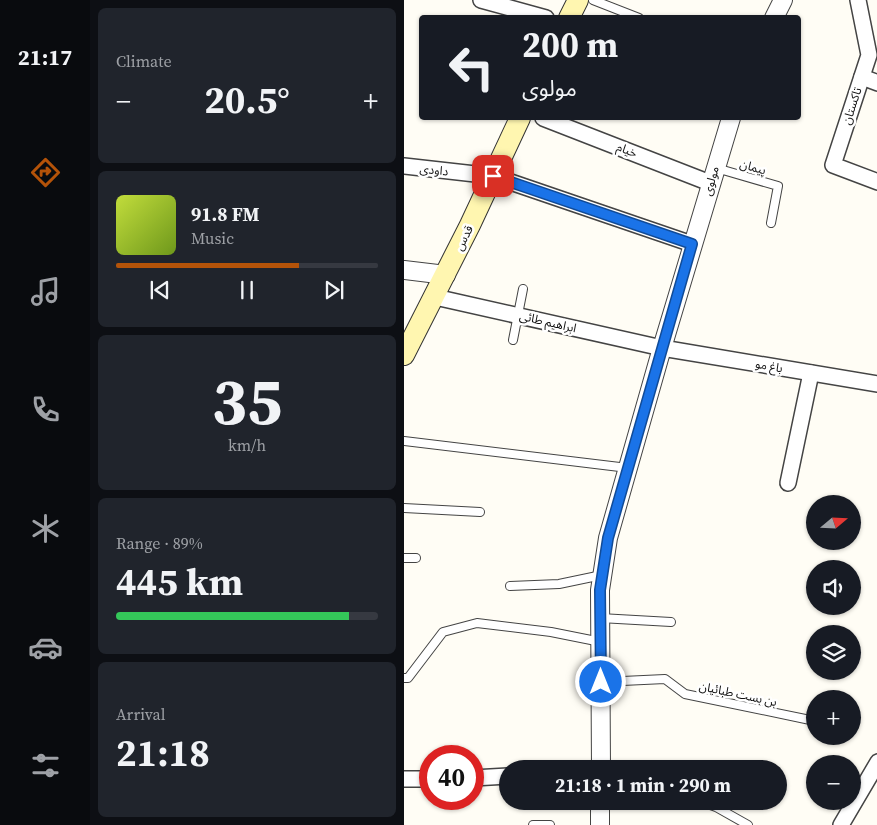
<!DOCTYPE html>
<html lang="en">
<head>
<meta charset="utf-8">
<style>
  :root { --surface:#171b24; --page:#20242c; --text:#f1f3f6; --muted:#9ea1a6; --line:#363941; --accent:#b45309 }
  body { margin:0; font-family:"Source Serif 4","Noto Sans Arabic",serif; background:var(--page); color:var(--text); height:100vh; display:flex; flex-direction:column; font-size:19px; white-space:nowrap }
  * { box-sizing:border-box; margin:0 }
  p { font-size:16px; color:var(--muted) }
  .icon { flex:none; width:28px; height:28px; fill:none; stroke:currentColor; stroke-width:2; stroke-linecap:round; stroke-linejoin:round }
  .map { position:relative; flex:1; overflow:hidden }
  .sheet { display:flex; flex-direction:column; gap:8px; padding:8px; background:#0d0f14; width:314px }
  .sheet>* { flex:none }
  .hud { position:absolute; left:15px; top:15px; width:382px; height:105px; border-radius:5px; box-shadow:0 1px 4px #0004; background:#171b24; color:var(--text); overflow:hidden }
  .needle { width:32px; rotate:71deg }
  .controls { position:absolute; left:402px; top:495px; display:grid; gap:10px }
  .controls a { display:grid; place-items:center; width:55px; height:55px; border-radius:50%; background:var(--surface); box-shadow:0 1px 4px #0004; font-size:25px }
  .speed { position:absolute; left:15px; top:745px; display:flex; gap:10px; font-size:25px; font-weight:700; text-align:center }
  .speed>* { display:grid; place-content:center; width:65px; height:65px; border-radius:50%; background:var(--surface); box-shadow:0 1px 4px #0004; line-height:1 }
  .speed .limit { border:8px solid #d22; background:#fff; color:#111 }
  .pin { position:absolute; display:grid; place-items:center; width:42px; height:42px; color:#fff; margin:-21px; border-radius:10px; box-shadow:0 2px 8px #0006 }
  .me { position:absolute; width:55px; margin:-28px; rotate:0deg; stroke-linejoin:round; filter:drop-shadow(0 0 4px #0008) }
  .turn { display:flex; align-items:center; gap:18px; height:105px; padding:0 20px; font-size:22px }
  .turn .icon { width:65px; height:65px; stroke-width:2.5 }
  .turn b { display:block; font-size:35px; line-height:42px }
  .big { font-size:38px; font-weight:700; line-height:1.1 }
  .sheet .widget { flex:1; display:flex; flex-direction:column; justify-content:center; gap:8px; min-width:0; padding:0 18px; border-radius:8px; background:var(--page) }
  .sheet .dial { align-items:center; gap:0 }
  .dial b { font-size:65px; line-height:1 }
  .song { display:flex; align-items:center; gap:15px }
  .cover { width:60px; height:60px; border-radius:8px; background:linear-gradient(135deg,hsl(70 70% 55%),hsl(80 70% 35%)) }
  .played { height:5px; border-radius:2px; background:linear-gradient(90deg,var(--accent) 70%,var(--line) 70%) }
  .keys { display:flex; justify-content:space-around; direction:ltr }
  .heat { display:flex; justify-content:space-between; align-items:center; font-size:28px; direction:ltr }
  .charge { height:8px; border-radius:4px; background:linear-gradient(90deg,#34c759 89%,var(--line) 0) }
  .trip { position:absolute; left:95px; top:760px; width:288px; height:50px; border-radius:25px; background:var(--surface); box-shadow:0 1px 4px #0004; font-weight:700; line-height:50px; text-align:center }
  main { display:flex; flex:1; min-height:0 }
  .tab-bar { display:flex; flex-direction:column; width:90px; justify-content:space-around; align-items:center; background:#090b0e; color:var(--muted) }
  .tab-bar .icon { width:35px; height:35px }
  .tab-bar .active { color:var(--accent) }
  .tab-bar b { font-size:22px; color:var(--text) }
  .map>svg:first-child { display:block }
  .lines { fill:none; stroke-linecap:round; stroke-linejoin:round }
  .service-casing { stroke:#444; stroke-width:10 }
  .minor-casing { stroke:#444; stroke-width:18 }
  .tertiary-casing { stroke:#444; stroke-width:20 }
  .secondary-casing { stroke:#333; stroke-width:22 }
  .service { stroke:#fff; stroke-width:8 }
  .minor { stroke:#fff; stroke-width:15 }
  .tertiary { stroke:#fff; stroke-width:18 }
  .secondary { stroke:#fff6b0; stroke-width:20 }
  .route-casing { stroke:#114b97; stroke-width:12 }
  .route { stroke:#1a73e8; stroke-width:9 }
  .labels { text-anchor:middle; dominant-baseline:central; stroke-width:5; stroke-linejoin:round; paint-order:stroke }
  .street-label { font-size:12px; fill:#111; stroke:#fff }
</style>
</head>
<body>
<main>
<nav class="tab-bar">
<b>21:17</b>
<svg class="icon active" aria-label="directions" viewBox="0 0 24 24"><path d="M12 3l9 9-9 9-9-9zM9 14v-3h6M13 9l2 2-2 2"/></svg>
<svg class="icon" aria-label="music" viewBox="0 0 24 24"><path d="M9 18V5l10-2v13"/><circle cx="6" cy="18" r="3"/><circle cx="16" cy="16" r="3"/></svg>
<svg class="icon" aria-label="phone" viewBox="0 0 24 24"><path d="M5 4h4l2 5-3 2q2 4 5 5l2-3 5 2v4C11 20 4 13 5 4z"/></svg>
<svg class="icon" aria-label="climate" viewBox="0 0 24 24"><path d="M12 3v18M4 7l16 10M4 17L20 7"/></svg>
<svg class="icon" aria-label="car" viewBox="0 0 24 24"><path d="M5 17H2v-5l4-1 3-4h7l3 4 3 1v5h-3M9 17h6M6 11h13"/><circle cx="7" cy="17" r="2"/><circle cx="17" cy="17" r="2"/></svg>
<svg class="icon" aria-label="filters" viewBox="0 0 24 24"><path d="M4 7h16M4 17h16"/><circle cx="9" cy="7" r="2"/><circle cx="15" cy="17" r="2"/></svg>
</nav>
<section class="sheet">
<div class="widget"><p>Climate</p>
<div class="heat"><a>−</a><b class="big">20.5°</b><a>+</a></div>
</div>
<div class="widget">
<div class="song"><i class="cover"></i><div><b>91.8 FM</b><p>Music</p></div></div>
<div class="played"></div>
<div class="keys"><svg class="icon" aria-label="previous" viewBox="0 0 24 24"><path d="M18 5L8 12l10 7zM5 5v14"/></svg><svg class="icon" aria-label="pause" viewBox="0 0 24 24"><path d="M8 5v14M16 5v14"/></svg><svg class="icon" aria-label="next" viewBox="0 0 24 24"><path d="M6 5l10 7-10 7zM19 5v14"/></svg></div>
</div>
<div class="widget dial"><b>35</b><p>km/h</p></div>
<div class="widget"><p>Range · 89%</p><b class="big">445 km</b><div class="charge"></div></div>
<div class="widget"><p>Arrival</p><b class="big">21:18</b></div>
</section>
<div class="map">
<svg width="474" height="825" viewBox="0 0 474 825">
  <rect width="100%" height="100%" fill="#fffdf5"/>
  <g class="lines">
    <defs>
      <g id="service">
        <polyline points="189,0 235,18"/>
        <polyline points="312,168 374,186 367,223"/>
        <polyline points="109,340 119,289"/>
        <polyline points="0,441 224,468"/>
        <polyline points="0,508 76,512"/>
        <polyline points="0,558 12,558"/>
        <polyline points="106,586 155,584 198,575"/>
        <polyline points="196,618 267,622"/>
        <polyline points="0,678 4,678 39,632 73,623 147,632 197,642"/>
        <polyline points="197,682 261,679 281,694 411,721"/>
        <polyline points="295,801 312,807 344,825"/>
        <polyline points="129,825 146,825"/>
      </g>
      <g id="minor">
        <polyline points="77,0 142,18"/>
        <polyline points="454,0 465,55 429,165 474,182"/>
        <polyline points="458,77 474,83"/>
        <polyline points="139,118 306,183"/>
        <polyline points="0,166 89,176 288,244"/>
        <polyline points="31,297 258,348 474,384"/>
        <polyline points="384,483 407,373"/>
        <polyline points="69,778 104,776"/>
        <polyline points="0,779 26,779"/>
        <polyline points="437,825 474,762"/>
      </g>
      <g id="tertiary">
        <polyline points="370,18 379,0"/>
        <polyline points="0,270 42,275"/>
        <polyline points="197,769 196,590 204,538 258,348 327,118"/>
        <polyline points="196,825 196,801"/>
      </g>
      <g id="secondary">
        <polyline points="165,18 174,0"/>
        <polyline points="0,355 66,225 116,118"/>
      </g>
    </defs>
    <use href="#service" class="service-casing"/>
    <use href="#minor" class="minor-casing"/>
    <use href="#tertiary" class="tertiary-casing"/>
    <use href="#secondary" class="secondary-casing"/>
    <use href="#service" class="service"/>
    <use href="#minor" class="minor"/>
    <use href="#tertiary" class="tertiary"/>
    <use href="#secondary" class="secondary"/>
  </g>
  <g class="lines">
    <defs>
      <polyline id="route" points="89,176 288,244 204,538 196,590 197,682"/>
    </defs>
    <use href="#route" class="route-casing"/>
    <use href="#route" class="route"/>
  </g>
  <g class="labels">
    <g class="street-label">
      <text transform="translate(448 106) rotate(-72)">تاکستان</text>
      <text transform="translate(223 150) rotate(21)">خیام</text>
      <text transform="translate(349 167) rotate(16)">پیمان</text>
      <text transform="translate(30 170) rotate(6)">داودی</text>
      <text transform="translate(307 181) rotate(-74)">مولوی</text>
      <text transform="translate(60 238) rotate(-64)">قدس</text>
      <text transform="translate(144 322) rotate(13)">ابراهیم طائی</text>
      <text transform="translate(365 366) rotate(10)">باغ مو</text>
      <text transform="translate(334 694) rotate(12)">بن بست طبائیان</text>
    </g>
  </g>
</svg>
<div class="controls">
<a><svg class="needle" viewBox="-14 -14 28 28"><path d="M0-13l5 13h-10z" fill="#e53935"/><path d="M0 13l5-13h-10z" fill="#9ea1a6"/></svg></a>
<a><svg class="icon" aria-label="sound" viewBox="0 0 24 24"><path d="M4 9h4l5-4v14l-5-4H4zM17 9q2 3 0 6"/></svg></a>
<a><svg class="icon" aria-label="layers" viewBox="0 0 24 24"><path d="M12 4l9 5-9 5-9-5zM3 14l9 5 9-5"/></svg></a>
<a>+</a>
<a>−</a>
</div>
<div class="speed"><div class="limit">40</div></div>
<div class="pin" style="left:89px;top:176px;background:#d93025"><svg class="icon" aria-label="arrive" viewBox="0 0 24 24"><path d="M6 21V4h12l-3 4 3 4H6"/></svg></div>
<svg class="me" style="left:197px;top:682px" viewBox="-20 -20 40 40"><circle r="17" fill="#1a73e8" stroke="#fff" stroke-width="3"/><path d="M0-11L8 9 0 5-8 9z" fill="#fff"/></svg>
<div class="trip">21:18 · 1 min · 290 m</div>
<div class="hud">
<div class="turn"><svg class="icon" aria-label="left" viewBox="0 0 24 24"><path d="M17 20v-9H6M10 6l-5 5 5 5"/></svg><div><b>200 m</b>مولوی</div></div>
</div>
</div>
</main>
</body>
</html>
